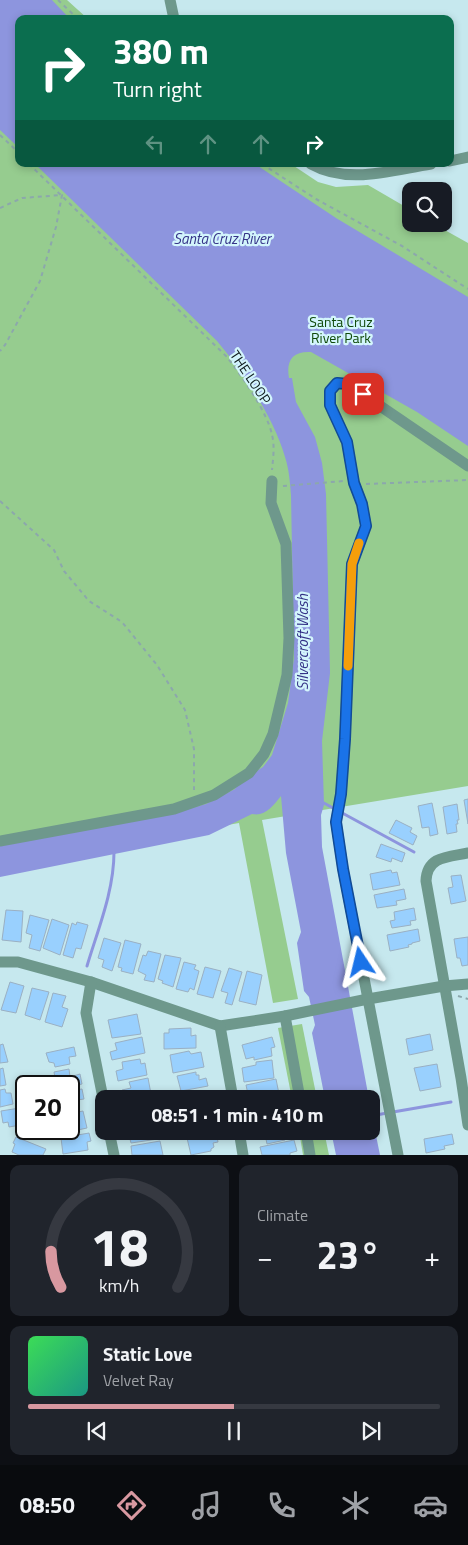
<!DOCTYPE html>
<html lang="en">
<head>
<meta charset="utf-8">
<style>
  :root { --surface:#171b24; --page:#20242c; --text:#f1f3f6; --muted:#9ea1a6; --line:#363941; --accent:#d898a0 }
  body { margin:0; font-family:"Titillium Web",sans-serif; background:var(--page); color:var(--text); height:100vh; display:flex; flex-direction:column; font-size:19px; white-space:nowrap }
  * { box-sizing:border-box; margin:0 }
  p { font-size:16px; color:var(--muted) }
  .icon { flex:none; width:28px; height:28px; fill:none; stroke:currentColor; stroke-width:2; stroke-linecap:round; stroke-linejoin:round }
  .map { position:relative; height:1155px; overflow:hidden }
  .sheet { display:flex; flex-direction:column; gap:10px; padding:10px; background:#0d0f14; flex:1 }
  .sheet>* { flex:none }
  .banner { position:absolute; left:15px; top:15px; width:439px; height:152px; border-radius:10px; box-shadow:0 2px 8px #0003; background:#0b6e4f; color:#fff; overflow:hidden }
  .tools { position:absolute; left:402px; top:182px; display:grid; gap:10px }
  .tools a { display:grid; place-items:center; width:50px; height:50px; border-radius:10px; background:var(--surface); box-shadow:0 2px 8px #0003; font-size:25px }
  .speed { position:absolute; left:15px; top:1075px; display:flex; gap:10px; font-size:25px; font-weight:700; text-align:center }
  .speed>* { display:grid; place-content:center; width:65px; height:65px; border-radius:50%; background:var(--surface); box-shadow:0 2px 8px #0003; line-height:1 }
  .speed .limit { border:2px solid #111; border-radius:8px; background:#fff; color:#111 }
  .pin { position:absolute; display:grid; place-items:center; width:42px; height:42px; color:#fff; margin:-21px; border-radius:10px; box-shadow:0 2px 8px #0006 }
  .me { position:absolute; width:55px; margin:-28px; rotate:350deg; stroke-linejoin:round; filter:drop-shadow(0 0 4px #0008) }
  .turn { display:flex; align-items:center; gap:18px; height:105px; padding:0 15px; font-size:22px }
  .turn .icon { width:65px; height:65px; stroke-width:2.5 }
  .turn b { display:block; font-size:35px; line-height:42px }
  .lanes { display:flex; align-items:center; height:48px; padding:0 15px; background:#0003; justify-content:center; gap:25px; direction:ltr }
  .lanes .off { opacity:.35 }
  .big { font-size:38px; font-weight:700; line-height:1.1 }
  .sheet .tile { flex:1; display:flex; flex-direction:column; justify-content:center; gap:8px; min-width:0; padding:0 18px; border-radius:10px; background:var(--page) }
  .sheet .dial { align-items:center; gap:0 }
  .dial svg { height:130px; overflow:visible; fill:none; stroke:var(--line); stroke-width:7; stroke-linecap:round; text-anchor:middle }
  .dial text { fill:var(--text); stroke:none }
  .song { display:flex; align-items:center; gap:15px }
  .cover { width:60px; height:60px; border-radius:8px; background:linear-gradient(135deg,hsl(130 70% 55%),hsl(170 70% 35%)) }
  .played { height:5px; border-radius:2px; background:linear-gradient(90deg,var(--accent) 50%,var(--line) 50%) }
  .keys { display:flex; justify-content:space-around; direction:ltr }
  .heat { display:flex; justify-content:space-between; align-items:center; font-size:28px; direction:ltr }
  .sheet .tiles { flex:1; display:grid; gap:10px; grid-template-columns:1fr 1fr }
  .tile:last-child { grid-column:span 2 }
  .trip { position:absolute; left:95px; top:1090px; width:285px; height:50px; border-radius:10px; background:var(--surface); box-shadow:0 2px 8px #0003; font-weight:700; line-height:50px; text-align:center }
  .menu { display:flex; height:80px; justify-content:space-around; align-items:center; background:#090b0e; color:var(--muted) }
  .menu .icon { width:35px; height:35px }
  .menu .selected { color:var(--accent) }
  .menu b { font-size:22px; color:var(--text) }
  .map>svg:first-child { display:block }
  .green { fill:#96cc8f }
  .water { fill:#8d95de }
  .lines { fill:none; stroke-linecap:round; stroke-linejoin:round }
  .stream { stroke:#8d95de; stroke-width:3 }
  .building { fill:#99d0fe; stroke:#9ab0c3 }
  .path { stroke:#8ca7ac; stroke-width:2; stroke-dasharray:4 4; stroke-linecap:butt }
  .minor { stroke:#6e988c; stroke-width:11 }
  .route-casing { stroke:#114b97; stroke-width:12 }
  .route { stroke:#1a73e8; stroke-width:9 }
  .slow { stroke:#f59e0b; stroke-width:9 }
  .labels { text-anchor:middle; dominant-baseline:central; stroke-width:4.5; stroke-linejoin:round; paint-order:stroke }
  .park-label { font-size:14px; fill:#0f4908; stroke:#d3f5fc }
  .street-label { font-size:14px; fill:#0c181a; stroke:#d3f5fc }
  .water-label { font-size:15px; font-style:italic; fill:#343287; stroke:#d3f5fc }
</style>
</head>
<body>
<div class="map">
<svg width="468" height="1155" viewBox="0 0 468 1155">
  <rect width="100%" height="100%" fill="#c6e8ee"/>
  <g class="green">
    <polygon points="0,0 67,0 88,19 19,19 19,164 291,164 318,182 336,187 368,185 411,210 411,224 434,224 468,243 468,786 262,820 298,999 273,1003 239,823 0,865"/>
    <polygon points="302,1024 317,1099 292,1099 278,1028"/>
    <polygon points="299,1131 324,1131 329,1155 303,1155"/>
  </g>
  <g class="water">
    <polygon points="0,0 52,0 70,19 19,19 19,148 0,130"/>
    <path d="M35,164H255L336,218L468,297V446L417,412L311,352C292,351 286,361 289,378H292L296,402L315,437L322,463L326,494L330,673L322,741L324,805L321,815L322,847L369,1099H325L312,1033L315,1025L309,997L304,991L297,943L301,932L286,853L281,796C274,805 265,817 252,814L209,835L0,877V846L178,812L206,804L235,789L239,782L263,767L272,755L288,703L294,658L291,495C290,482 289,469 285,457C274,418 243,372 217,341Z"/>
    <polygon points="371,1111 380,1155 336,1155 331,1131 371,1131"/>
  </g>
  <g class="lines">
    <g class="stream">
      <polyline points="322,802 414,852"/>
      <path d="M87,966C98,929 114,891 114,852"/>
      <polyline points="393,1112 451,1102"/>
      <polyline points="371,1116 387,1113"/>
    </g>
  </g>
  <g class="building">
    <polygon points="468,799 468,824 464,800"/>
    <polygon points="432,803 438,834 430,836 429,827 422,828 418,806"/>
    <polygon points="457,804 459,820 457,820 458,824 456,824 457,832 447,834 443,807"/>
    <polygon points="396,820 412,828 410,832 417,836 413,845 389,833"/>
    <polygon points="381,844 405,853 402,862 392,858 391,862 376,857"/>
    <polygon points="391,870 392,873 397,872 400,885 373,890 370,874"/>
    <polygon points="461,875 466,901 451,904 448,888 453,887 451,876"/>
    <polygon points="404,889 406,899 396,901 397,905 377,908 374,895"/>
    <polygon points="414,908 416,920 410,921 411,925 392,928 390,921 395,920 394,912"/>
    <polygon points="6,910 23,911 21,942 2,940"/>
    <polygon points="30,915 49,920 40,951 29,948 32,935 26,933"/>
    <polygon points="52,919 69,925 60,955 43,948"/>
    <polygon points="77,922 88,925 81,949 76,948 73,958 63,955 72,923 76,925"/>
    <polygon points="418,929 420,941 412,943 412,944 408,945 409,947 390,951 387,935"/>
    <polygon points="468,937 468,965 462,966 460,958 457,958 454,939"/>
    <polygon points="104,938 121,943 112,971 102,967 104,960 98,958"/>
    <polygon points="125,940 141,944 133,974 121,971 122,968 118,967"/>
    <polygon points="148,951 161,954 154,982 144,980 146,975 138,971 143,955 146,956"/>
    <polygon points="165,955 181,958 173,987 162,983 163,981 158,979"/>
    <polygon points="184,962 196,965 194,969 199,971 194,990 190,988 188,992 176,989"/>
    <polygon points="205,967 221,971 213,998 197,994"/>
    <polygon points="229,968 242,972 232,1005 225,1003 228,993 221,991"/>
    <polygon points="247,971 262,975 256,1005 239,1001"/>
    <polygon points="10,982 24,986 16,1013 1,1010"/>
    <polygon points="32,988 49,992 40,1020 25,1015"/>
    <polygon points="53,993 66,996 62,1007 68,1009 62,1027 45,1022"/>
    <polygon points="137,1014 141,1034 112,1038 108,1020"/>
    <polygon points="191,1028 191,1036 196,1035 196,1048 164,1049 164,1033 169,1033 169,1029"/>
    <polygon points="430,1034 433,1050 409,1055 406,1039"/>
    <polygon points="142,1037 145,1053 112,1060 110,1052 117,1050 115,1043"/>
    <polygon points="272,1037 275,1047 271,1048 272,1056 254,1060 254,1057 246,1059 242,1045"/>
    <polygon points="3,1044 8,1062 0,1063 0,1045"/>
    <polygon points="74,1047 76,1056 69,1057 70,1064 55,1067 54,1063 49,1062 46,1053"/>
    <polygon points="189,1051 191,1054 201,1052 204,1067 173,1073 170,1055"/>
    <polygon points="140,1059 141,1064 145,1063 147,1075 118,1081 116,1071 123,1069 122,1062"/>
    <polygon points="272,1060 274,1078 244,1082 242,1068 256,1065 256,1062"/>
    <polygon points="437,1064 441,1087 420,1091 414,1068"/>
    <polygon points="3,1068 6,1085 0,1086 0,1069"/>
    <polygon points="69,1069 70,1077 80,1074 82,1084 69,1087 52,1086 50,1079 55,1078 54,1072"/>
    <polygon points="196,1072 196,1075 199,1075 199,1080 206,1078 208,1086 181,1091 177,1076"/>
    <polygon points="148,1078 151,1094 123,1099 122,1090 131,1088 129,1082"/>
    <polygon points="276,1079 280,1099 261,1099 260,1097 249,1099 246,1085"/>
    <polygon points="5,1089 6,1093 11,1093 13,1104 0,1107 0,1090"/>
    <polygon points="82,1089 84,1099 77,1100 78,1108 69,1110 69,1091"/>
    <polygon points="208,1091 209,1099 176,1099 176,1097"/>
    <polygon points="26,1107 26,1124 9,1127 8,1122 3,1123 1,1111"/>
    <polygon points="83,1111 87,1128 59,1134 58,1129 69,1129 69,1114"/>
    <polygon points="128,1131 157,1131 158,1139 131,1143"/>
    <polygon points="258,1131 283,1131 285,1140 267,1144 265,1134 259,1135"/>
    <polygon points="216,1132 218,1142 213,1143 214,1147 211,1149 211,1151 191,1155 187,1138"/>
    <polygon points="89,1133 91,1141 87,1142 88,1150 63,1154 61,1138"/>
    <polygon points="452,1134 454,1144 444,1146 445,1149 426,1153 424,1139"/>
    <polygon points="16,1137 46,1149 43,1155 19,1155 12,1152 15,1144 13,1143"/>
    <polygon points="294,1140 297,1151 290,1153 290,1155 262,1155 260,1147"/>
    <polygon points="160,1141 163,1155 132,1155 131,1146"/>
  </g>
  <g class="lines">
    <g class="path">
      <polyline points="58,0 78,19"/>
      <polyline points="0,135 19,153"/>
      <path d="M29,164L227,357C241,375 268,413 272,435C275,446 273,459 272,470"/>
      <polyline points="262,164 316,199 402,246 468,289"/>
      <polyline points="0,208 22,198 62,195 56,227 40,281 5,345 0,351"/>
      <polyline points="366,484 468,480"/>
      <polyline points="283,486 344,481"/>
      <polyline points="0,501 54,550 64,571 89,601 122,622 157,665 185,710 194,749 194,790"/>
      <polyline points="458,996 468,999"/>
    </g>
    <g class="minor">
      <polyline points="170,0 174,19"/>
      <polyline points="450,161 468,157"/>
      <path d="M311,164C348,185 392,170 431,164"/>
      <polyline points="0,841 174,809 214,795 249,773 264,754 273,734 287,675 289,638 286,544 271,503 272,481"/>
      <path d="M468,853C448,857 427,856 426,881L461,1078L468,1125"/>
      <polyline points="0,962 18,962 91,982 220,1026 285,1016 368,999 444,986 468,984"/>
      <polyline points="91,982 86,1013 104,1103"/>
      <polyline points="285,1016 300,1099"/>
      <polyline points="220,1026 233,1099"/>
      <polyline points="109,1131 114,1155"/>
      <polyline points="239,1131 243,1155"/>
      <polyline points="306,1131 310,1155"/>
      <polyline points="398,1155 343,869 336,822 341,794 345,739 352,564 366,526 362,504 354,483 347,442 330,405 330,391 337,383 348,384 468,466"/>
    </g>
  </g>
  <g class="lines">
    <defs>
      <polyline id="route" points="361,962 343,869 336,822 341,794 345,739 352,564 366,526 362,504 354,483 347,442 330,405 330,391 337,383 348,384 363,394"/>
    </defs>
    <use href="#route" class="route-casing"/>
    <use href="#route" class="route"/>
    <polyline class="slow" points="348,666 352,564 359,543"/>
  </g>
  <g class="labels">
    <g class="park-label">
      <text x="341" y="321">Santa Cruz<tspan x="341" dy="16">River Park</tspan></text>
    </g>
    <g class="street-label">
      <text transform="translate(251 377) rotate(56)">THE LOOP</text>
    </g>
    <g class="water-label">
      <text x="222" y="238">Santa Cruz River</text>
      <text transform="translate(302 642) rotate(-90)">Silvercroft Wash</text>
    </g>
  </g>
</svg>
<div class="tools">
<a><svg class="icon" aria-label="search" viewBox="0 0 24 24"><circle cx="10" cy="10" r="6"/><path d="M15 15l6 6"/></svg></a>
</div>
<div class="speed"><div class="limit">20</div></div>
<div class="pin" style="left:363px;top:394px;background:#d93025"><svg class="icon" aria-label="arrive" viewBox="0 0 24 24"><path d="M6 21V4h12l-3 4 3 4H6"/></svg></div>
<svg class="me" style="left:361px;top:962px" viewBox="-20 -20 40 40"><path d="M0-17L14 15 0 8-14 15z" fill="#1a73e8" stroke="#fff" stroke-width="4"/></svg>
<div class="trip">08:51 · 1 min · 410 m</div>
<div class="banner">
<div class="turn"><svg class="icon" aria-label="right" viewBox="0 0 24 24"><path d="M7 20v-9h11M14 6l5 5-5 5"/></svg><div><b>380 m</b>Turn right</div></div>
<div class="lanes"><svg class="icon off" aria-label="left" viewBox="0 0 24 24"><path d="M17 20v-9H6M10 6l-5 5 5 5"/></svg><svg class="icon off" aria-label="ahead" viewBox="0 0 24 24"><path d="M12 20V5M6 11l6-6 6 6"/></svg><svg class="icon off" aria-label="ahead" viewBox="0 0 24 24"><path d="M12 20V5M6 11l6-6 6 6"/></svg><svg class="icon" aria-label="right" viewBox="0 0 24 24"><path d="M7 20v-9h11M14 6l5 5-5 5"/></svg></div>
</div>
</div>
<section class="sheet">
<div class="tiles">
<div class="tile dial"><svg viewBox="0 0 100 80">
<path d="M14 69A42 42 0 1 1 86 69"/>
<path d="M14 69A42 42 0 0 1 8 47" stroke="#d898a0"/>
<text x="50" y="56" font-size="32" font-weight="700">18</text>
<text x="50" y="72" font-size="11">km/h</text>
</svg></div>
<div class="tile"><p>Climate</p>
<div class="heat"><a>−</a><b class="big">23°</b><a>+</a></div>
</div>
<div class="tile">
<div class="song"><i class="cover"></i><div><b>Static Love</b><p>Velvet Ray</p></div></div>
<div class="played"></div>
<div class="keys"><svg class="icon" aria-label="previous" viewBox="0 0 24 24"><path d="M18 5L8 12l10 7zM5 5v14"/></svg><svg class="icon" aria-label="pause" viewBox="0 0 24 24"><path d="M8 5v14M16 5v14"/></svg><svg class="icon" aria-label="next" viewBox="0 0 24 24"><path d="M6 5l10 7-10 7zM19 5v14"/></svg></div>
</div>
</div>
</section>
<nav class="menu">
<b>08:50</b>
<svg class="icon selected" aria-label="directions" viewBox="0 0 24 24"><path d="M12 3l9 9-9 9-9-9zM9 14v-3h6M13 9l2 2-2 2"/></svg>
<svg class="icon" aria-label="music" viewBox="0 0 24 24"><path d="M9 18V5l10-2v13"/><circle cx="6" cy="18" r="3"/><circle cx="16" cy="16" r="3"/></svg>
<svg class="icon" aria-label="phone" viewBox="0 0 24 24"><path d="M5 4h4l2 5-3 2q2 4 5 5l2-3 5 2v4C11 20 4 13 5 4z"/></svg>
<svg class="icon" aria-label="climate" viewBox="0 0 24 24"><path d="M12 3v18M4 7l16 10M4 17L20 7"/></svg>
<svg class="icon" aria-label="car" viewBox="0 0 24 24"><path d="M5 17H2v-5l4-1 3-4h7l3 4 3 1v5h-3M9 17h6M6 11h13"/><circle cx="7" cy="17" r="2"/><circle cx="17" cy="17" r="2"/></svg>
</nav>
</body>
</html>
